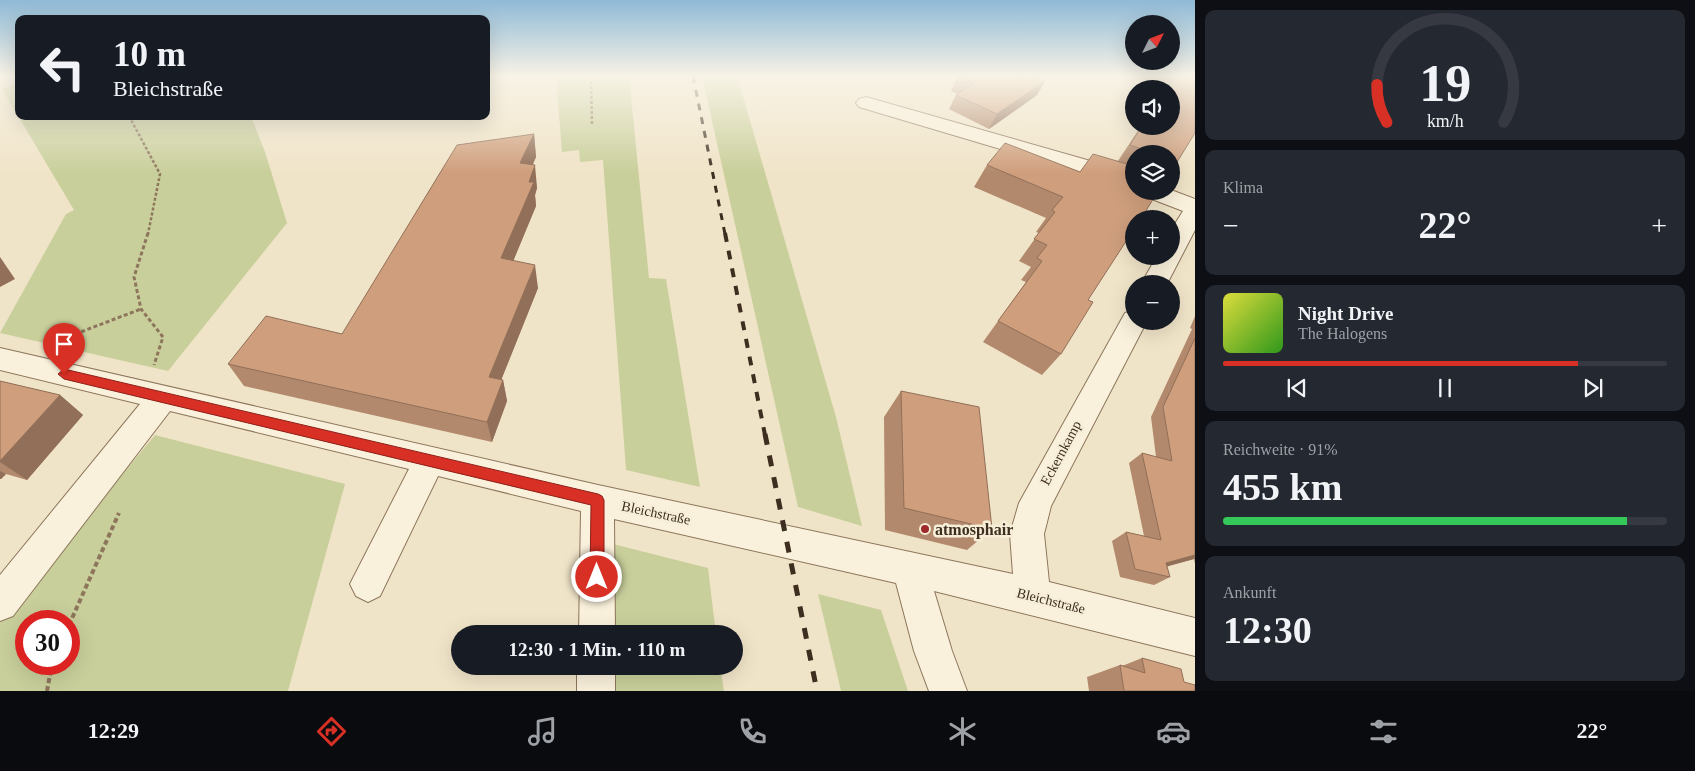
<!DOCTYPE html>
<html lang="de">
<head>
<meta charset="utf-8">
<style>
  :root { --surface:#171b24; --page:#242831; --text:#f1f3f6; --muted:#9ea1a6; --line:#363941; --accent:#d93025 }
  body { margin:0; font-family:"Times New Roman",serif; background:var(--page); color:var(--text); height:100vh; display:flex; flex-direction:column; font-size:19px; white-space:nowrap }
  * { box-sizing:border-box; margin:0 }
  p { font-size:16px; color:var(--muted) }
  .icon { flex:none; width:28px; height:28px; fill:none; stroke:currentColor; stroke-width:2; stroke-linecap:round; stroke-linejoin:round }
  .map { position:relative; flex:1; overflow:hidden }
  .panel { display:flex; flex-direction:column; gap:10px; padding:10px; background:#0d0f14; width:500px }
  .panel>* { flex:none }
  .banner { position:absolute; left:15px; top:15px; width:475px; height:105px; border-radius:10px; box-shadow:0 5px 20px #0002; background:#171b24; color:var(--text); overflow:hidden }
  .needle { width:32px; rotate:48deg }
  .tools { position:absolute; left:1125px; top:15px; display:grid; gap:10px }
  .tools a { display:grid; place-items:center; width:55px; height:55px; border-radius:50%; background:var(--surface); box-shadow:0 5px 20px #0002; font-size:25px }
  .speed { position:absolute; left:15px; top:610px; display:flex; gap:10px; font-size:25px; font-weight:700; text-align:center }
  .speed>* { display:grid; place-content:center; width:65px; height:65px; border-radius:50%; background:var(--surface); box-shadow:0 5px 20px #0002; line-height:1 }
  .speed .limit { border:8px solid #d22; background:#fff; color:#111 }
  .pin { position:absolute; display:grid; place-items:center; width:42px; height:42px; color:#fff; margin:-51px -21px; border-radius:50% 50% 50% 0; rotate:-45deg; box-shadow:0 0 5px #0007 }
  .pin .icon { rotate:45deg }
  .me { position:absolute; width:55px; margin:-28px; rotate:0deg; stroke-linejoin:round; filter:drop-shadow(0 0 4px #0008) }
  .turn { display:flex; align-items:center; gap:18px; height:105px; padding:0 15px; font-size:22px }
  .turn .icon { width:65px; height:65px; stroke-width:2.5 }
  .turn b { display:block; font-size:35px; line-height:42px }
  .big { font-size:38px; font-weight:600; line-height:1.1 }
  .panel .widget { flex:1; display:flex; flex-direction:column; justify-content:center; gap:8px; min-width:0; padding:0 18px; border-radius:10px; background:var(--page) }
  .panel .dial { align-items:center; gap:0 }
  .dial svg { height:130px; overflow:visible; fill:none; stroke:var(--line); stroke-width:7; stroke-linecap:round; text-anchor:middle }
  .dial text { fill:var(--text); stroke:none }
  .song { display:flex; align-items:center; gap:15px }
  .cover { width:60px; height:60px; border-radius:8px; background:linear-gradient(135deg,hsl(60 70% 55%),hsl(110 70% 35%)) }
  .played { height:5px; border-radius:2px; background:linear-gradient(90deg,var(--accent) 80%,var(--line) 80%) }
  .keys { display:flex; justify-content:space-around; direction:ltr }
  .heat { display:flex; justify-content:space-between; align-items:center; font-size:28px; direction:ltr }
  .charge { height:8px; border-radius:4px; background:linear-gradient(90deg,#34c759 91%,var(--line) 0) }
  .trip { position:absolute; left:451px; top:625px; width:292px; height:50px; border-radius:25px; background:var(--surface); box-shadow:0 5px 20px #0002; font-weight:600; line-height:50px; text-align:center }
  .tabs { display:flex; height:80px; justify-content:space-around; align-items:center; background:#090b0e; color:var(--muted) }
  .tabs .icon { width:35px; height:35px }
  .tabs .current { color:var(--accent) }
  .tabs b { font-size:22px; color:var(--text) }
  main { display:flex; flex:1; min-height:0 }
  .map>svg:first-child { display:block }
  .green { fill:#c9cf9b; fill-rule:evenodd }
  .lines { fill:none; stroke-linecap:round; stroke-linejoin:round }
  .minor-casing { stroke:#8d765c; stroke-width:2 }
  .path-far2 { stroke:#8d765c; stroke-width:2.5; stroke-dasharray:3 2; stroke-linecap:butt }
  .path-far1 { stroke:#8d765c; stroke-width:3; stroke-dasharray:4 2.5; stroke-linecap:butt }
  .path { stroke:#8d765c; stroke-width:4; stroke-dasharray:5 3; stroke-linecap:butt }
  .minor { fill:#faf1dc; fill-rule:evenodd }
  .rail-far2 { stroke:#3d2e20; stroke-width:3; stroke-dasharray:7 7; stroke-linecap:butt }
  .rail-far1 { stroke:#3d2e20; stroke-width:4; stroke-dasharray:9 9; stroke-linecap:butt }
  .rail { stroke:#3d2e20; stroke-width:5; stroke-dasharray:11 11; stroke-linecap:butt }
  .wall { fill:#b2896c }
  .shaded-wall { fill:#916f58 }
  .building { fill:#cf9f7d; stroke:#916f58 }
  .route { fill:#d93025; stroke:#8d1f18 }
  .poi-dot { fill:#9e2a2b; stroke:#f7eed8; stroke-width:2 }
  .labels { text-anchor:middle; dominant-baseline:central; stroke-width:5; stroke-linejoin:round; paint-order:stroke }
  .street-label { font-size:14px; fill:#3d2e20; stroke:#f7eed8 }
  .near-poi-label { font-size:16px; font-weight:bold; fill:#3d2e20; stroke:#f7eed8; text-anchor:start }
</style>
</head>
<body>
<main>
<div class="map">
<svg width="1195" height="691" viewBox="0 0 1195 691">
  <rect width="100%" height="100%" fill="#f0e4c8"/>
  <g class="green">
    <polygon points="556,76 629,76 649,278 666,279 700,487 626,470 603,160 580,162 579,150 562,152"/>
    <polygon points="702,76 737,76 836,417 862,526 798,507"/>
    <polygon points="19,82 19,116 251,116 265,152 287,223 168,371 0,333 66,214 74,210 2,89"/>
    <path d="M155,435L345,484L288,691H0V622ZM26,621H69V664H26Z"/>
    <polygon points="609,543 708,568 716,634 612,634"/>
    <polygon points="818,594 881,610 908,691 841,691"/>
    <polygon points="614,666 720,666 724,691 614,691"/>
  </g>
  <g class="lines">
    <defs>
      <g id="minor">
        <polygon points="866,97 1101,164 1134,176 1134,191 1085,174 859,107 856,103 859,99"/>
        <polygon points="1171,190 1195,199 1195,230 1167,284 1141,284 1157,256 1171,256 1171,230 1183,211 1144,196 1141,191"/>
        <polygon points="1134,310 1134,321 1147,321 1051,506 1044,534 1049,582 1195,618 1195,656 934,591 952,651 967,691 929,691 914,651 896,583 614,519 615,634 579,634 581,511 438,476 380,596 368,602 356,596 350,584 409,469 170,411 13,616 0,621 0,575 140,404 0,370 0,348 598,485 1013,574 1010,534 1019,503 1125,313"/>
        <rect x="577" y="666" width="38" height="25"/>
      </g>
    </defs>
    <use href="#minor" class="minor-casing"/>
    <g class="path-far2">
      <polyline points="591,76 592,126"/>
      <polyline points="129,116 160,174 148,234"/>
    </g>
    <g class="path-far1">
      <polyline points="148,233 134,277 141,309 163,337 154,365"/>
      <polyline points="57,341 141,309"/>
    </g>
    <g class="path">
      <polyline points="69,625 119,513"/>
      <polyline points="47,691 52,664"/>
    </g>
    <use href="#minor" class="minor"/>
    <polyline class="rail-far2" points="693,76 725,234"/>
    <polyline class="rail-far1" points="725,233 765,435"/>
    <polyline class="rail" points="765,434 817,691"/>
  </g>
  <g class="wall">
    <polygon points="958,76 1045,81 1037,95 989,129 949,109 956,95 958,94 951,91"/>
    <polygon points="1136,76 1195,76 1174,167 1171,170 1171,154 1134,154 1134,191 1088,300 1061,354 1042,375 983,342 1026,282 1021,280 1031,267 1019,261 1039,233 1036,232 1046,218 974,187 987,165 1080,172 1118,161 1141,126 1171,126 1171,89 1160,89"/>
    <polygon points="534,134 536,157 533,164 537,188 535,195 536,206 513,261 538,288 501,380 503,380 507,401 492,442 244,386 228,364 342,334"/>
    <polygon points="1195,316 1195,564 1194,559 1167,566 1170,577 1154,585 1120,577 1112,541 1126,532 1144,536 1129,463 1142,453 1156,457 1151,417 1192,329 1190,328"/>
    <polygon points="0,381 60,395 83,415 27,480 6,474 1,479 0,479"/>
    <polygon points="901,391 992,529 967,550 885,530 884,417"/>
    <polygon points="1142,658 1184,682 1195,691 1089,691 1087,677 1120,665 1122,666"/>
  </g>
  <g class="shaded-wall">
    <polygon points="1045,81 1037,95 989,129 997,114"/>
    <polygon points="534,134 536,157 523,186 520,163"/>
    <polygon points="535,165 537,188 535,195 536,206 505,281 501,258"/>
    <polygon points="0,257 15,279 0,287"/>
    <polygon points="535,265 538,288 494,398 489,377"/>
    <polygon points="503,380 507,401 492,442 487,422"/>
    <polygon points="60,395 83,415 27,480 0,462 0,461"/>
    <polygon points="0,471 6,474 1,479 0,479"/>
    <polygon points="1195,555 1195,558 1194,559 1151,571 1166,563"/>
  </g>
  <g class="building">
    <polygon points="958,76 1033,76 1045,81 997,114 956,95 974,83"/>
    <polygon points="1176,76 1195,76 1195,133 1174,167 1171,167 1171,154 1153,154 1153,153 1130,145 1142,126 1171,126 1171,89 1168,89"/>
    <polygon points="534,134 520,163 535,165 529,182 534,182 501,258 535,265 489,377 503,380 487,422 228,364 266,316 342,334 457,145"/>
    <polygon points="1005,143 1080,172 1093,154 1134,166 1134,191 1158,191 1141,219 1134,219 1134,229 1088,300 1093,302 1061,354 998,321 1042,261 1037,258 1047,245 1034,239 1055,212 1052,210 1063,197 987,165"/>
    <polygon points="1195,338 1195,555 1166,563 1170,577 1135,569 1126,532 1161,540 1142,453 1172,461 1163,407"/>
    <polygon points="0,381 60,395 0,461"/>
    <polygon points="901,391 979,407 992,529 904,508"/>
    <polygon points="1142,658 1181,669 1184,682 1195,685 1195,691 1124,691 1120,665 1145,673"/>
  </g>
  <linearGradient id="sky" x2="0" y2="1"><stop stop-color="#8fbad6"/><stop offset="0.44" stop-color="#f8f3e6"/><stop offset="1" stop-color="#f8f3e6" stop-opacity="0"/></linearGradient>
  <rect width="1195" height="173" fill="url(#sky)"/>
  <polygon class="route" points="64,369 598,494 602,496 604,500 604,577 602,582 597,584 592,582 590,577 591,505 64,379 58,374"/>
  <circle class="poi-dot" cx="925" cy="529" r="5"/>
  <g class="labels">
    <g class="street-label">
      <text transform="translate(1061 453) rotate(-62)">Eckernkamp</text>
      <text transform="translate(656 513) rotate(12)">Bleichstraße</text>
      <text transform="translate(1051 601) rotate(14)">Bleichstraße</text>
    </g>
    <g class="near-poi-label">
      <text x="935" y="529">atmosphair</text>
    </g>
  </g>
</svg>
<div class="tools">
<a><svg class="needle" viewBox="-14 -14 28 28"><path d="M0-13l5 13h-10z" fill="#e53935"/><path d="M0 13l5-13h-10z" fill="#9ea1a6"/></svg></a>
<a><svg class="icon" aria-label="sound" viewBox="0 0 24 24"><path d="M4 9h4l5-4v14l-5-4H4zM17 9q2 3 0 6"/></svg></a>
<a><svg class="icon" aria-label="layers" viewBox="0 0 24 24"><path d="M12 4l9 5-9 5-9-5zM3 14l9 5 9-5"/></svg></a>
<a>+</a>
<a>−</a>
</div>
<div class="speed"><div class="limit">30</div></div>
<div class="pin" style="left:64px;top:374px;background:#d93025"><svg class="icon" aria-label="arrive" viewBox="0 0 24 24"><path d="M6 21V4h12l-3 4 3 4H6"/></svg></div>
<svg class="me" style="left:597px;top:577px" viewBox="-20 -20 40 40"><circle r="17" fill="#d93025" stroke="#fff" stroke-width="3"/><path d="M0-11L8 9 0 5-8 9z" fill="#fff"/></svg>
<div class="trip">12:30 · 1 Min. · 110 m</div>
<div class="banner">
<div class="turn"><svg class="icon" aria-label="left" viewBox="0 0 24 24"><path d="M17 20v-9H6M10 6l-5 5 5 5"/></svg><div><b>10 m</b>Bleichstraße</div></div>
</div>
</div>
<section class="panel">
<div class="widget dial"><svg viewBox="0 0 100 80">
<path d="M14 69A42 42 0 1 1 86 69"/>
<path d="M14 69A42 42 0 0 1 8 46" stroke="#d93025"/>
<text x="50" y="56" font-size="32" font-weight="700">19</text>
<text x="50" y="72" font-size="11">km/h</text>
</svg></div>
<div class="widget"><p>Klima</p>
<div class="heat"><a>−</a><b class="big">22°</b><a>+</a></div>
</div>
<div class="widget">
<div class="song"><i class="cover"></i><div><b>Night Drive</b><p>The Halogens</p></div></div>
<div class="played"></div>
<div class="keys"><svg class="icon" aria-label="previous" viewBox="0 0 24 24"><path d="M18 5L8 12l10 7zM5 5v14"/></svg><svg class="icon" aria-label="pause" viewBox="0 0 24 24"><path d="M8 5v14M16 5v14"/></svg><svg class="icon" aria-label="next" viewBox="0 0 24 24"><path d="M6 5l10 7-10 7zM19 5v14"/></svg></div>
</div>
<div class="widget"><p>Reichweite · 91%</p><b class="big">455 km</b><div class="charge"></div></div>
<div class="widget"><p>Ankunft</p><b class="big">12:30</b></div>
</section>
</main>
<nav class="tabs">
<b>12:29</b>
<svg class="icon current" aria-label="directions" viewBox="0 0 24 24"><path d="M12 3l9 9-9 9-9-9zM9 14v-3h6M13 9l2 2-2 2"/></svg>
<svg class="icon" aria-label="music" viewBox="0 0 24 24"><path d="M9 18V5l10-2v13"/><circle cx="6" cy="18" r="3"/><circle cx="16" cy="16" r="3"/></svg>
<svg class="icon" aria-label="phone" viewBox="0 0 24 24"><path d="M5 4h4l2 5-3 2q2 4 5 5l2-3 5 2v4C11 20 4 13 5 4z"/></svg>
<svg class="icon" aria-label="climate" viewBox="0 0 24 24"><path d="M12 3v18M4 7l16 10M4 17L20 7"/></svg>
<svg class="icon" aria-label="car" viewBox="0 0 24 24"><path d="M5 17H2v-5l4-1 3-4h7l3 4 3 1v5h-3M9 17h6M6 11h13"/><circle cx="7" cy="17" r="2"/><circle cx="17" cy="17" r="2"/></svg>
<svg class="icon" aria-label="filters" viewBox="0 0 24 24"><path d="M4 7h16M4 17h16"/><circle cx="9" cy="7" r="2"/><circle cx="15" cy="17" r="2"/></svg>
<b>22°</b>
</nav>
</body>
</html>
